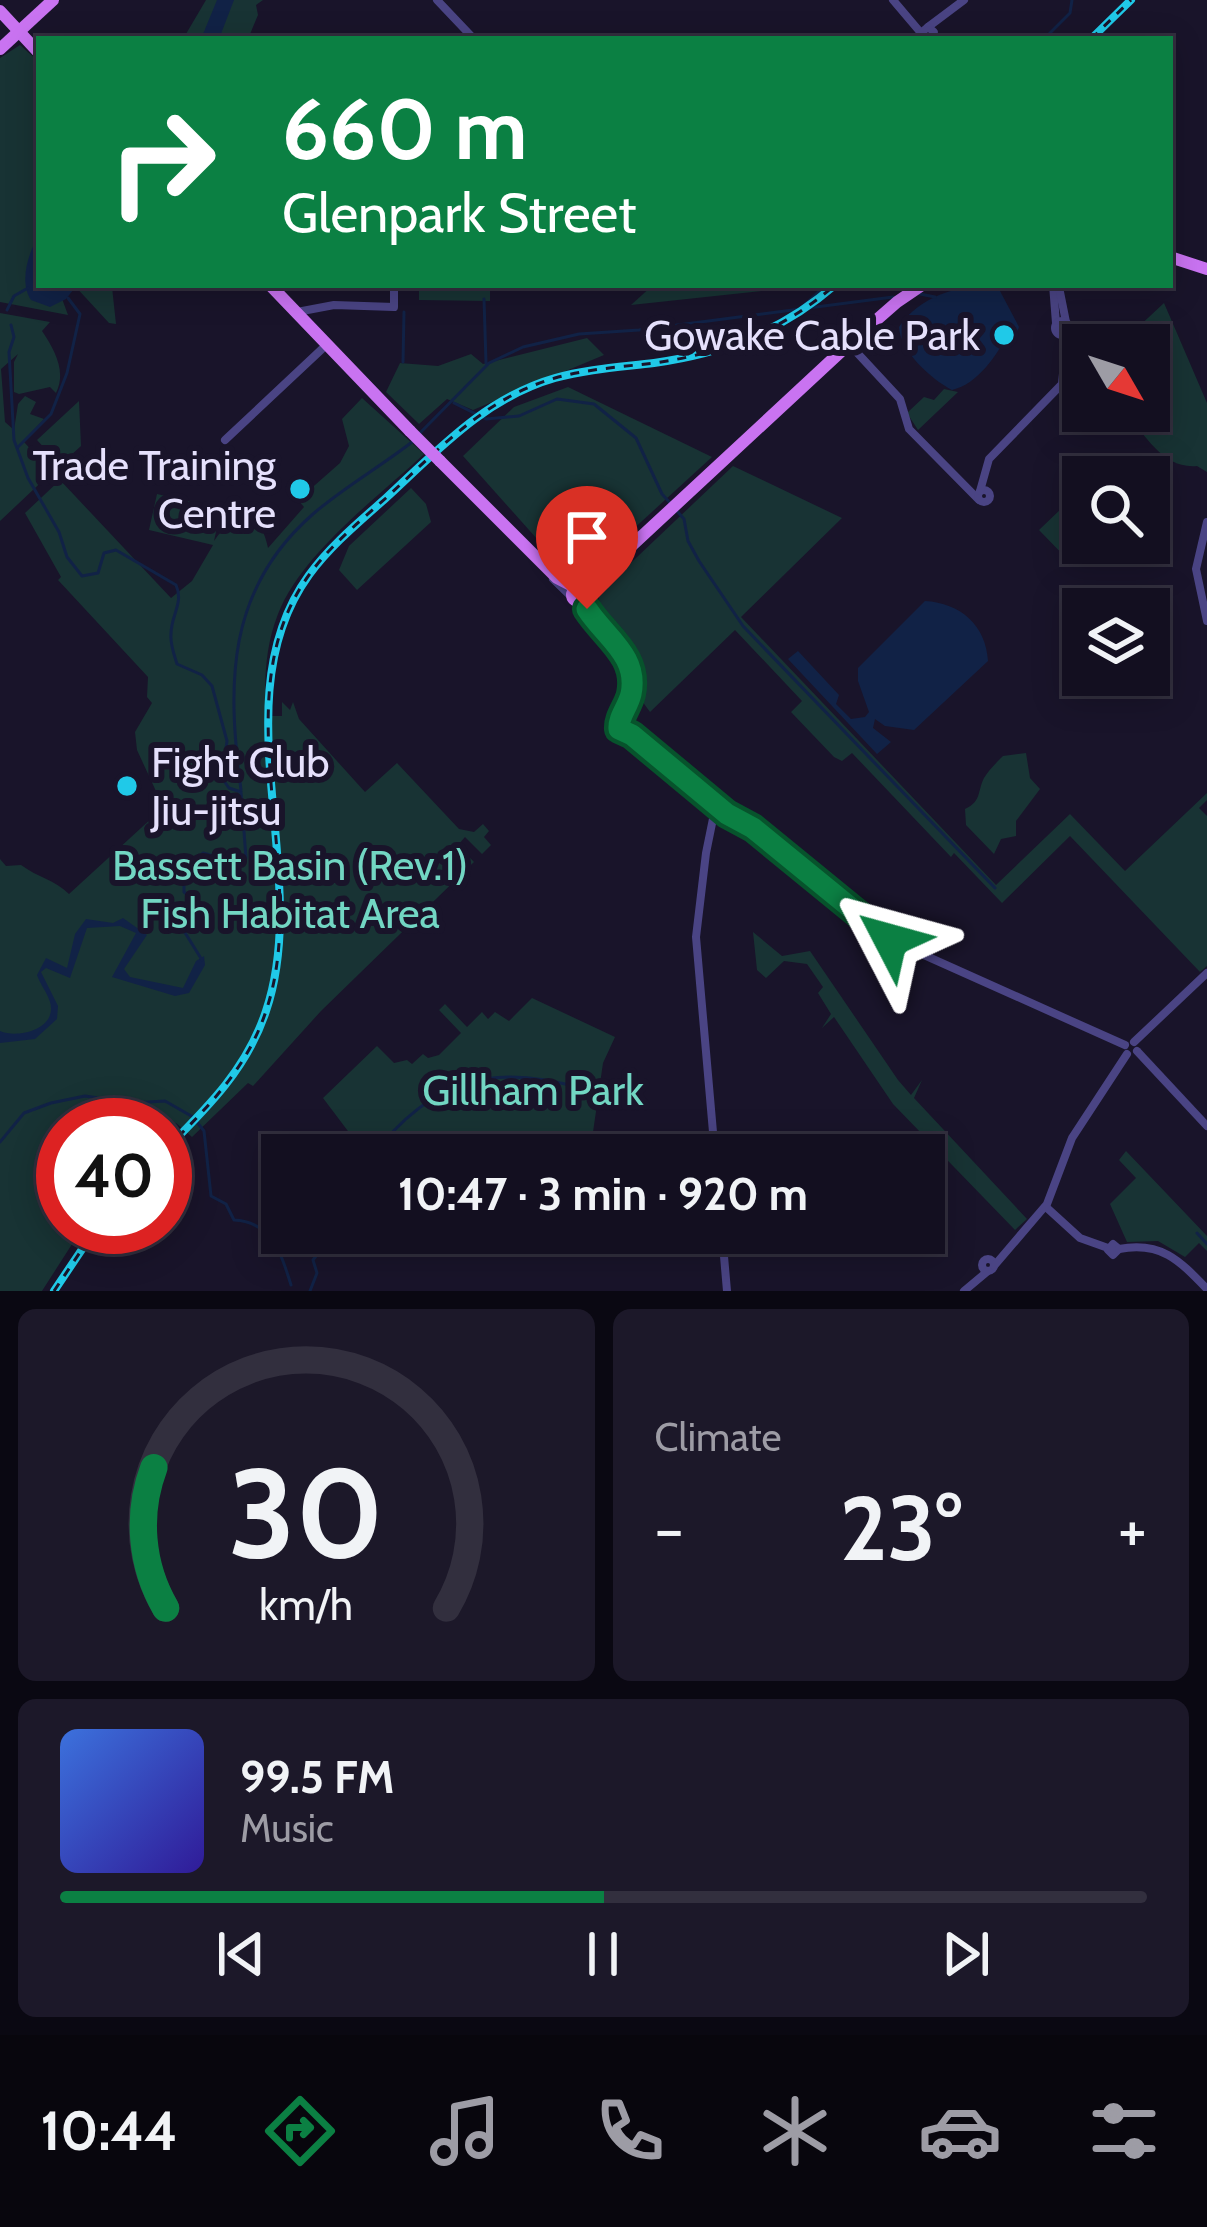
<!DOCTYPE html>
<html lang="en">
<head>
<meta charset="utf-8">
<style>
  :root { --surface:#130f20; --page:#1c1829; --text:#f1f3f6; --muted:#9d9ca5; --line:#322f3e; --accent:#0b8043 }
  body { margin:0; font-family:Cabin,sans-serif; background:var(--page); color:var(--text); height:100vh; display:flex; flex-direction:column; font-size:45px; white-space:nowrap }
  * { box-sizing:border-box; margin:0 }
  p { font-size:39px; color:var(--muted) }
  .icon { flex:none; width:66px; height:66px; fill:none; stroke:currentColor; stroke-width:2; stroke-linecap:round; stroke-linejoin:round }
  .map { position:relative; height:1291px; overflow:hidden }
  .sheet { display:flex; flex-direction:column; gap:18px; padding:18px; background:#0a0812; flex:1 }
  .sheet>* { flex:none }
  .hud { position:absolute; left:36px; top:36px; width:1137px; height:252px; border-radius:0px; box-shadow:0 6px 30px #0003,0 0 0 3px var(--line); background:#0b8043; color:#fff; overflow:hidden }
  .needle { width:78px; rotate:129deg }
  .controls { position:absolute; left:1062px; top:324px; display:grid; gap:24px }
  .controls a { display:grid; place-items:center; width:108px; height:108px; border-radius:0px; background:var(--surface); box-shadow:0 6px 30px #0003,0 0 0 3px var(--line); font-size:60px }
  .speed { position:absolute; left:36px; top:1098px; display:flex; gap:24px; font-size:60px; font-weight:700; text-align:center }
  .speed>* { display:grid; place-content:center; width:156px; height:156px; border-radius:50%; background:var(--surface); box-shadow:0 6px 30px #0003,0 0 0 3px var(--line); line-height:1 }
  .speed .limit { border:18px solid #d22; background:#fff; color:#111 }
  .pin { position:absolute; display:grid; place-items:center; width:102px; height:102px; color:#fff; margin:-123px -51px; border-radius:50% 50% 50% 0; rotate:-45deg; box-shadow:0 0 12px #0007 }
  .pin .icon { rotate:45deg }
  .me { position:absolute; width:132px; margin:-66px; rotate:309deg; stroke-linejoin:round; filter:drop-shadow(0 0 9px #0008) }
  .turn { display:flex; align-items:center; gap:42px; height:252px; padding:0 48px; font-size:54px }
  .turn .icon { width:156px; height:156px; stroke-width:2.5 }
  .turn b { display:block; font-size:84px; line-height:102px }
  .big { font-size:90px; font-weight:700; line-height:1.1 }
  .sheet .card { flex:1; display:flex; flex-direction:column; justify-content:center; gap:18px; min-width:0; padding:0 42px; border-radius:18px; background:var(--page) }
  .sheet .dial { align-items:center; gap:0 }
  .dial svg { height:312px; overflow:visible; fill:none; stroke:var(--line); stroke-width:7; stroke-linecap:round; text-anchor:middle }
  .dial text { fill:var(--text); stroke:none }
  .song { display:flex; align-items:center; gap:36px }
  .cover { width:144px; height:144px; border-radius:18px; background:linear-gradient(135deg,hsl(220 70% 55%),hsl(250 70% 35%)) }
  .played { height:12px; border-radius:6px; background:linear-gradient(90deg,var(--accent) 50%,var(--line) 50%) }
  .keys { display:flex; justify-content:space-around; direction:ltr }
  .heat { display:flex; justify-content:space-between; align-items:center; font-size:66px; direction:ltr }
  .sheet .tiles { flex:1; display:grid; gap:18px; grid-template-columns:1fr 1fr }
  .card:last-child { grid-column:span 2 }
  .trip { position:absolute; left:261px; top:1134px; width:684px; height:120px; border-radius:0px; background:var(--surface); box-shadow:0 6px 30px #0003,0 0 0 3px var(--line); font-weight:700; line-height:120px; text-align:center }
  .tab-bar { display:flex; height:192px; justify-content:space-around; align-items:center; background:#08060d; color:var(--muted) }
  .tab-bar .icon { width:84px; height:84px }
  .tab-bar .active { color:var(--accent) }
  .tab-bar b { font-size:54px; color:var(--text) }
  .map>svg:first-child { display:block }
  .green { fill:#183334 }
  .water { fill:#112246 }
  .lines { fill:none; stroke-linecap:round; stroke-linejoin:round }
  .stream { stroke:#112246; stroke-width:3 }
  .minor { stroke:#4a4484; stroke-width:8 }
  .major { stroke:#c973f1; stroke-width:12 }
  .rail-casing { stroke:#20c9e8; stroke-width:8 }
  .rail { stroke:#19142a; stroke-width:3; stroke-dasharray:9; stroke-linecap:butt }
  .major-bridge { stroke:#c973f1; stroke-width:12 }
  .route-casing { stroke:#07532c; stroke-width:30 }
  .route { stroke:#0b8043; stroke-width:21 }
  .poi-dot { fill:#20c9e8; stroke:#19142a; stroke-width:4.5 }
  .labels { text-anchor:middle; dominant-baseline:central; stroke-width:12; stroke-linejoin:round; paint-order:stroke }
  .poi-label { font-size:42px; fill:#e5e0fc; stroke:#19142a; text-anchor:end }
  .park-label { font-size:42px; fill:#72d6c3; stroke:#19142a }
</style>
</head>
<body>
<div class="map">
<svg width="1207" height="1291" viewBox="0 0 1207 1291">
  <rect width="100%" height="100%" fill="#19142a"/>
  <g class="green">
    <polygon points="206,0 263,0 256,5 258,15 248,39 183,39"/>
    <polygon points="20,45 39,62 39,285 57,285 68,315 0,302 0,58"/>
    <polygon points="74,285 112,287 116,324 109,323"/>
    <polygon points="419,285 490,285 490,301 419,300"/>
    <polygon points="653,285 817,285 631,305"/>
    <path d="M1164,303L1207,403V472L1197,466C1163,469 1146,436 1125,411H1149V345H1119Z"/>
    <path d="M0,313L50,322L42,331C54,349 67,371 56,393L50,387L19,394L14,392V362L18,354L1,369L5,422L14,430L18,404L25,396L36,402L30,414L44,419L23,441L52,472L0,521Z"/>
    <polygon points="587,338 604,355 473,410 447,399 419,424 386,392 400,363 438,366 471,354 483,364"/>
    <polygon points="568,387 712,457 582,576 571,577 463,456 514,407"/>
    <polygon points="944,389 958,392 918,430 907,413 924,397 934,400"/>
    <path d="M362,398L424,454C377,498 302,553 278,614C265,647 264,681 266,716H282V702L290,710L293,702L299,719L365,792L397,763L459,829L474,832L483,824L489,831L484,837L491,845L482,854L465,837L458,845L474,862L321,1011L253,1086L248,1083L192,1137L176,1123L165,1134V1125H63V1227H83L42,1291H0V859L6,866L21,865C37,877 55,880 69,894L153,817L154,809L161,802L137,750L135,732L152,703L147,697L148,677L58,580L61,577L25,513L60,480L171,598L192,581L213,545L149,530L157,494L221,509L214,541C237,508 259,506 268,548L304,507L298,500L340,463L349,446L342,419Z"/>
    <polygon points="79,401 81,446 60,465 37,440"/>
    <path d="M733,466L842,518L741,617L996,885L1070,814L1125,871L1207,793V800L1199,808L1207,816V966L1200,972L1070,836L1002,903L954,853L951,857L852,753L842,761L834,757L791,712L802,701L735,630L650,712L642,701C652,657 629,635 600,605L598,594Z"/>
    <polygon points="411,488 426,504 431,522 357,590 339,570 349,546"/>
    <polygon points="1062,508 1083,530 1083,543 1094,543 1072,564 1039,530"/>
    <path d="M1026,753L1030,778L1040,789L1016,821V836L1001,839L994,854L966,825L965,809C982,801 977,792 984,778C988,771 997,762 1003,756Z"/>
    <polygon points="753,932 782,956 810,951 898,1080 911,1095 922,1080 914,1098 1027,1219 1015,1230 893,1104 834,1017 822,1028 831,1014 818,993 823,987 807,964 784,961 766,978 757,970"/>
    <polygon points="532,998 615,1037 603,1063 592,1139 575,1143 560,1155 366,1155 323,1098 377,1046 394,1063 407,1060 412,1064 423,1054 428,1058 439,1055 461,1033 439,1010 445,1004 467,1027 482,1012 488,1019 495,1012 509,1021"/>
    <polygon points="1126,1151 1207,1236 1207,1251 1199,1243 1185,1257 1158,1241 1127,1242 1110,1204 1136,1178 1119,1160"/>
    <polygon points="364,1233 404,1233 395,1256 362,1238"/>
  </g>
  <g class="water">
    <polygon points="217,0 234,0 219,39 201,39"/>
    <path d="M39,235V285H77L66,299L50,307L31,300C19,282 28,253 39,235Z"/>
    <path d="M992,285L1000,291L1019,327L1016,335L1009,332C997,355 978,384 952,390C931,379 900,351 899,327C919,297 957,285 992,285Z"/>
    <path d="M925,601C960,603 986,625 988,661L914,730L885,726L875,719L873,728L891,742L877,754L788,659L798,651L839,695L836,704L851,719L865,717L869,712L858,681V668Z"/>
    <path d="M123,918L147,935L124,969L130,977L183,988L196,961L204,956L205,965L189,993L175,996L112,977L136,933L120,926L87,928L70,978L46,968L41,972L58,1006L57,1019L35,1039L0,1043V1031C18,1039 58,1029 50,1002C48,994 40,984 37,975L46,958L67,968L75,934L86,919L113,923Z"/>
  </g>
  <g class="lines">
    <g class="stream">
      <polyline points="1044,39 1070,13 1072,0"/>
      <polyline points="920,294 935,297"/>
      <polyline points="484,299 486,363"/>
      <polyline points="801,308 826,285"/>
      <polyline points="7,310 14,296 28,288"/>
      <path d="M11,325L14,337L9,352L14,440L28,478L59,532L67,557L82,576L98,573L104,553L116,550L176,585C184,603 171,615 171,634C170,644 174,654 177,664L202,675L212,686L227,741L222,778L229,788L241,792L246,858L242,864L203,853L184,873V892L209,913L204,921L188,924L184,931L202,960"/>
      <polyline points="403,362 404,312"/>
      <polyline points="454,403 486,419 519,416 557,399 594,404 636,438 662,494 671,504"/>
      <polyline points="418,435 489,363 523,347 579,334 639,330 893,297"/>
      <polyline points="18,447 51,414 67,373 80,314 68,298"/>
      <polyline points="677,511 684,519 688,541 699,561 743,626 995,888"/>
      <path d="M241,790C227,684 226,590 313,514C344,487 380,467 412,442"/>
      <path d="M0,1142L24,1113L51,1103L85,1096L133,1103L165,1101L193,1117L204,1131L211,1196L226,1204L234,1220C272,1222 281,1253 291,1285"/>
      <path d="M373,1155C431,1080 491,1062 580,1088"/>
      <polyline points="1197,1233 1207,1244"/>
      <polyline points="310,1291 317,1273 313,1260 333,1233"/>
    </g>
    <g class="minor">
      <polyline points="437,0 474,39"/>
      <polyline points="893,0 921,33"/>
      <polyline points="928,27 964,0"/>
      <polyline points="924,39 922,32 928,27 934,32 932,39"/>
      <polyline points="1053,285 1056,323"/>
      <polyline points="1060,292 1066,322"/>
      <polyline points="297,312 334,305 394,307 394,285"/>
      <circle cx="1062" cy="328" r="7"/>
      <polyline points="849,344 900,399 909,429 979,500"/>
      <polyline points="225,440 322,349"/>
      <circle cx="984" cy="496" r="6"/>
      <polyline points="980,491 989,459 1062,384 1067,332"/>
      <polyline points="1207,522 1196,569 1207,621"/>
      <polyline points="553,579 593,618"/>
      <polyline points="585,596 633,661 639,690 628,722"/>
      <path d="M616,643C634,668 636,692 620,719"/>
      <polygon points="620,719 628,722 624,730 617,726"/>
      <polyline points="628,722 886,938 1125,1045"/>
      <polyline points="622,730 741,822"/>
      <polyline points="1134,1042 1207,973"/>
      <polyline points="1137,1051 1207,1126"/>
      <polyline points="715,1155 696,937 706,853 717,799"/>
      <polyline points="1046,1207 1080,1238 1108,1248"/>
      <polyline points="722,1233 727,1291"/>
      <polygon points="1113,1244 1119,1249 1113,1255 1108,1250"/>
      <path d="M1119,1249C1161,1241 1179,1260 1207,1289"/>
      <circle cx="988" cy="1265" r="6"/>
      <polyline points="994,1266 1047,1204 1072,1138 1127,1054"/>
      <polyline points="964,1291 988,1271"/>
    </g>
    <g class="major">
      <polyline points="0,11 39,53"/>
      <polyline points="0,49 53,0"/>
      <polyline points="1170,257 1207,269"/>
      <polyline points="270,285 410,431"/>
      <polyline points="440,461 557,578 578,589"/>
      <circle cx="578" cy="595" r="6"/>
      <polyline points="585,595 627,550 849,344 897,302 922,285"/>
    </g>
    <defs>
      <g id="rail">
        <polyline points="1091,39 1131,0"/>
        <path d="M165,1150C207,1108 247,1069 266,1011C313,873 219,699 309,575C330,546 359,522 386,498C438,450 485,398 555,378C587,369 621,367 654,363C724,353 782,331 835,285"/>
        <polyline points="54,1291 97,1227"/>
      </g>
    </defs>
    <use href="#rail" class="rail-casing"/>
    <use href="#rail" class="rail"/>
    <polyline class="major-bridge" points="410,431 440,461"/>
  </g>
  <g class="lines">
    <defs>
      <path id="route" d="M587,609C605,637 639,656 631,694C628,707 618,717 619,729L632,735L727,814L753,828L890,940"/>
    </defs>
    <use href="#route" class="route-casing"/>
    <use href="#route" class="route"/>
  </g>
  <g class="poi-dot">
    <circle cx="1004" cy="335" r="12"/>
    <circle cx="300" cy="489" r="12"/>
    <circle cx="127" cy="786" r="12"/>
  </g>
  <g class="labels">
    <g class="poi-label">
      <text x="980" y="335">Gowake Cable Park</text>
      <text x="276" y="465">Trade Training<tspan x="276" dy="48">Centre</tspan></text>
      <text x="151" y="762" text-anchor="start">Fight Club<tspan x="151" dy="48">Jiu-jitsu</tspan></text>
    </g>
    <g class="park-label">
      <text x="290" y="865">Bassett Basin (Rev.1)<tspan x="290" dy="48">Fish Habitat Area</tspan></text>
      <text x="533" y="1090">Gillham Park</text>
    </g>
  </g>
</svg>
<div class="controls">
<a><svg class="needle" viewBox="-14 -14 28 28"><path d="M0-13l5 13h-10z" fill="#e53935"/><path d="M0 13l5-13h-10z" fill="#9d9ca5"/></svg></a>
<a><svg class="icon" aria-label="search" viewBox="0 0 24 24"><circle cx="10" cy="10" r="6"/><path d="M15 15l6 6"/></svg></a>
<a><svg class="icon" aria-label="layers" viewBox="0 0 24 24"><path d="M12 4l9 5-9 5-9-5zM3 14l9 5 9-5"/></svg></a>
</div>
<div class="speed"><div class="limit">40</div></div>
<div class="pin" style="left:587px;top:609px;background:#d93025"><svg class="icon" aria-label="arrive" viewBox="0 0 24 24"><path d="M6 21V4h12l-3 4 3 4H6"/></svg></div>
<svg class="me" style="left:890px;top:940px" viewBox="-20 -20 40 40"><path d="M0-17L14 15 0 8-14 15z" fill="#0b8043" stroke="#fff" stroke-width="4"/></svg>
<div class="trip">10:47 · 3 min · 920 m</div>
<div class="hud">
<div class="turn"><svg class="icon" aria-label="right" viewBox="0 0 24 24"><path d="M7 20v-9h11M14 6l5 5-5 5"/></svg><div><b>660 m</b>Glenpark Street</div></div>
</div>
</div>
<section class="sheet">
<div class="tiles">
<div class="card dial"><svg viewBox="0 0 100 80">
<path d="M14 69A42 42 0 1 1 86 69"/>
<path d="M14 69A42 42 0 0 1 11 33" stroke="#0b8043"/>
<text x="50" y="56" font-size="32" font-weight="700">30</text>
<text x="50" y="72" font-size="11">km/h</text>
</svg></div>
<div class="card"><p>Climate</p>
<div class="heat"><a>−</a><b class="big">23°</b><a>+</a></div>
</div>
<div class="card">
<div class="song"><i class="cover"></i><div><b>99.5 FM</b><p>Music</p></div></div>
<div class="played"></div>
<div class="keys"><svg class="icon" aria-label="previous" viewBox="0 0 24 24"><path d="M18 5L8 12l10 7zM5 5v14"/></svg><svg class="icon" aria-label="pause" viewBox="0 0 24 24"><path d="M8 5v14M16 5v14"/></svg><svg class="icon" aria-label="next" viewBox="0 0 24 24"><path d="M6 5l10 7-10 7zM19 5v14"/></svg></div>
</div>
</div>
</section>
<nav class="tab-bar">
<b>10:44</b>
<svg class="icon active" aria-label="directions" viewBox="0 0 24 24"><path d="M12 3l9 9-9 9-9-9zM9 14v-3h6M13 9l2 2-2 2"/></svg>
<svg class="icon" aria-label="music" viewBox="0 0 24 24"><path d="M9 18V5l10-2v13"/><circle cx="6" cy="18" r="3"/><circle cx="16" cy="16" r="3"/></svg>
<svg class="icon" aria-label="phone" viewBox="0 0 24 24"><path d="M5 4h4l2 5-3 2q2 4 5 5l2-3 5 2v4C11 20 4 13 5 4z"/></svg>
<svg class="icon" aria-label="climate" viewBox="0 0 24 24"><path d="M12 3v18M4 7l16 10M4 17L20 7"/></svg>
<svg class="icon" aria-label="car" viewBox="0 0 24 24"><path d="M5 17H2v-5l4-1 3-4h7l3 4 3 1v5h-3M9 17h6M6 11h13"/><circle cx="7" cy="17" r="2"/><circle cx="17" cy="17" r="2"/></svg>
<svg class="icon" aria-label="filters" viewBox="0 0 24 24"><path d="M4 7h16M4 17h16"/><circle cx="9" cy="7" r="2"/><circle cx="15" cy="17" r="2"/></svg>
</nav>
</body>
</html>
